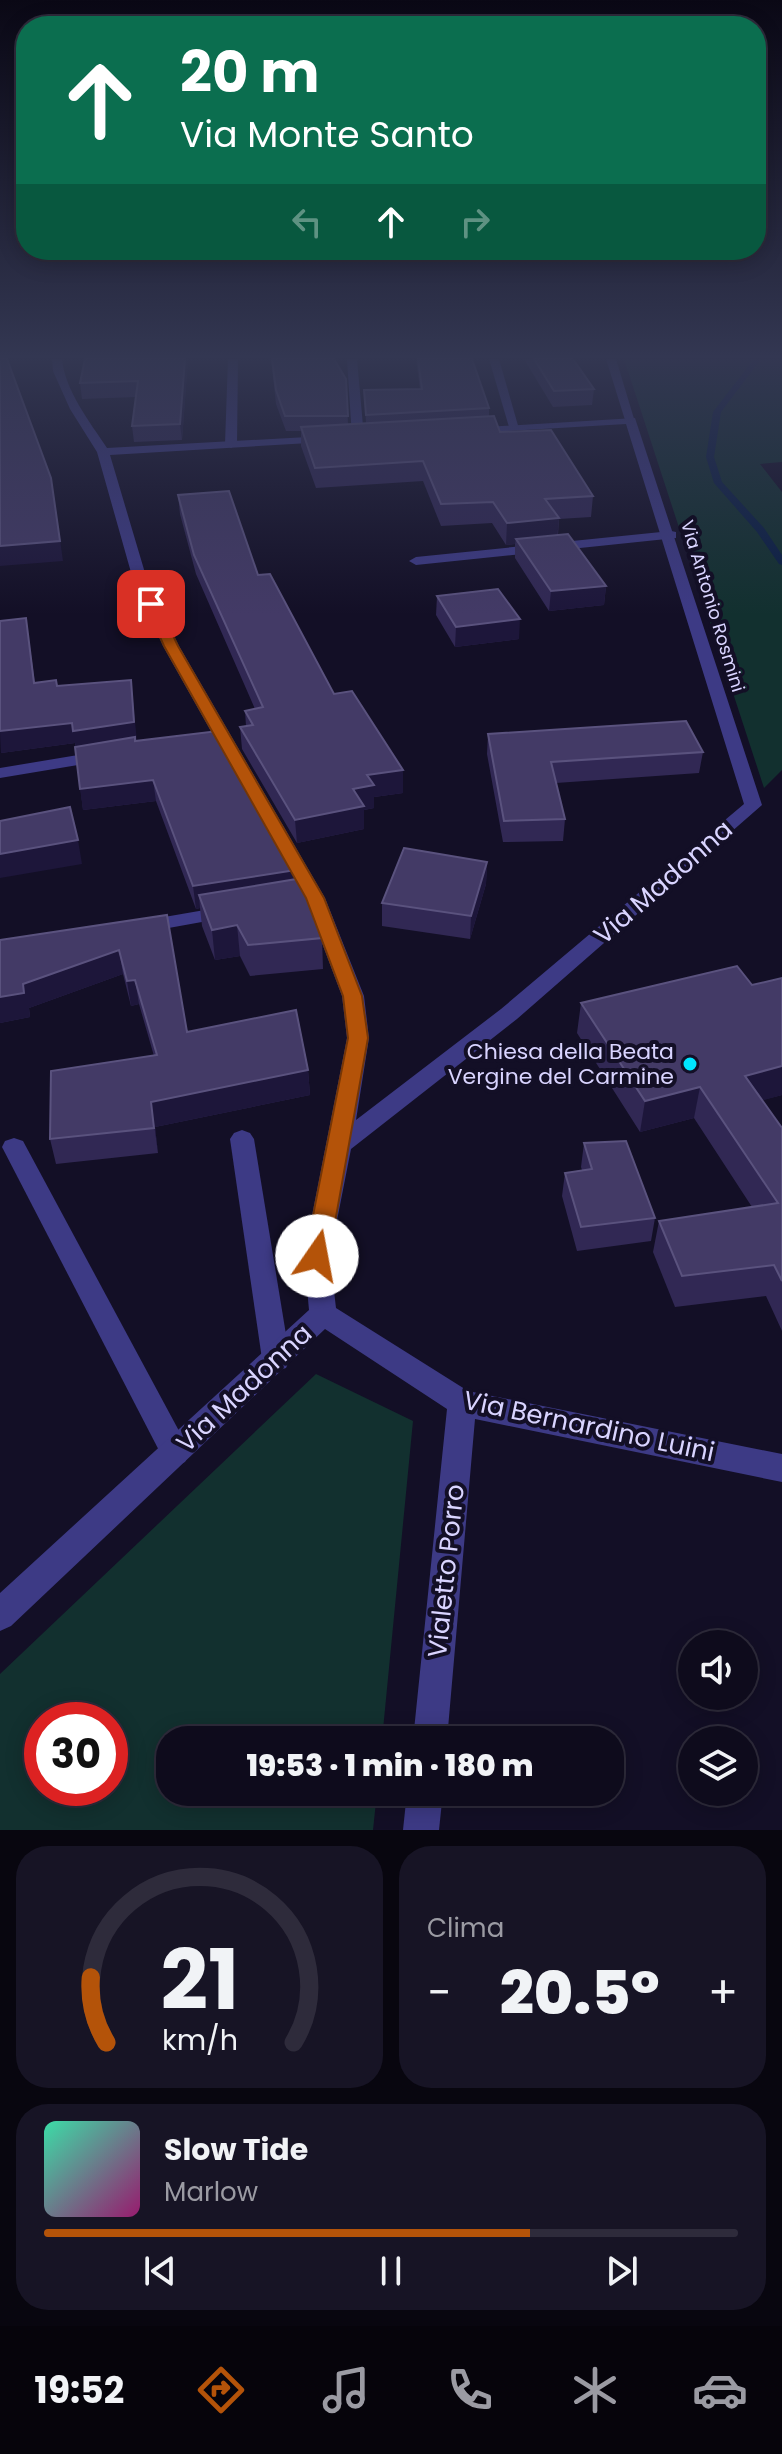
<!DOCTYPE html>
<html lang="it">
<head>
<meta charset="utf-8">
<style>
  :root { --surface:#0e0b1c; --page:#171425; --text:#f1f3f6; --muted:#9b9ba3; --line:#2e2b3b; --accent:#b45309 }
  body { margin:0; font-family:Poppins,sans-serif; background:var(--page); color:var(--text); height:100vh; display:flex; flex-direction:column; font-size:30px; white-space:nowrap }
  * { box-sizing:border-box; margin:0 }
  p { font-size:26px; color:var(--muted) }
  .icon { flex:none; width:44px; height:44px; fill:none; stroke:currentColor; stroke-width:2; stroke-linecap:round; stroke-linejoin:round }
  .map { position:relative; height:1830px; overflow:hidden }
  .side { display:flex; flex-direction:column; gap:16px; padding:16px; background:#08060f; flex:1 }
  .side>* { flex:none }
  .guide { position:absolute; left:16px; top:16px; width:750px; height:244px; border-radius:32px; box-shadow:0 4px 20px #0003,0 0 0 2px var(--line); background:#0b6e4f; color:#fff; overflow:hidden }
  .fabs { position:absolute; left:678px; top:1630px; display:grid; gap:16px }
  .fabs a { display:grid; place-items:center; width:80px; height:80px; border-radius:50%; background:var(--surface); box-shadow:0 4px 20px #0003,0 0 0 2px var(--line); font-size:40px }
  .speed { position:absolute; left:24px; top:1702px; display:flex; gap:16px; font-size:40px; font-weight:700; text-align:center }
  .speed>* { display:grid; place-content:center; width:104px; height:104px; border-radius:50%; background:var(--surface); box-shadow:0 4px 20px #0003,0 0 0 2px var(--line); line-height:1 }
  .speed .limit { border:12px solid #d22; background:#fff; color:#111 }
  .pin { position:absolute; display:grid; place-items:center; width:68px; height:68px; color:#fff; margin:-34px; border-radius:16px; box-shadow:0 4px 12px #0006 }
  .me { position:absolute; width:88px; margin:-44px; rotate:12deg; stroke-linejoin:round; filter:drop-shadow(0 0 6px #0008) }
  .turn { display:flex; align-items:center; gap:28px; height:168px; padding:0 32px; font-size:36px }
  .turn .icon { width:104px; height:104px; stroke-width:2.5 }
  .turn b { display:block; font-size:56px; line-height:68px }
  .lanes { display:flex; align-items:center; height:76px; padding:0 32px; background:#0003; justify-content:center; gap:40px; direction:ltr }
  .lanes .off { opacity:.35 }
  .big { font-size:60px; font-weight:800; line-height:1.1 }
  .side .tile { flex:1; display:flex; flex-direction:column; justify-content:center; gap:12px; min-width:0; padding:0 28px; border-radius:32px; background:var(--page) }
  .side .dial { align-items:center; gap:0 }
  .dial svg { height:208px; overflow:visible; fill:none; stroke:var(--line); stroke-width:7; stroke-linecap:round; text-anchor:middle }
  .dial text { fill:var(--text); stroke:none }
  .song { display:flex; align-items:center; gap:24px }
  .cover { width:96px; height:96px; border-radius:12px; background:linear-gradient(135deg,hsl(160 70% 55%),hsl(320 70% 35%)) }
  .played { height:8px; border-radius:4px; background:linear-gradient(90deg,var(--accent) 70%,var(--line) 70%) }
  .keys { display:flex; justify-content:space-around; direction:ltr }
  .heat { display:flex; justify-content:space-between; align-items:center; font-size:44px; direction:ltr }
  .side .tiles { flex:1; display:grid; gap:16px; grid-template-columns:1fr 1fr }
  .tile:last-child { grid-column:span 2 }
  .trip { position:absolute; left:156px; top:1726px; width:468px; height:80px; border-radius:32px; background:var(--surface); box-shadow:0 4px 20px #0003,0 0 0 2px var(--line); font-weight:800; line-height:80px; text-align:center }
  .tabs { display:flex; height:128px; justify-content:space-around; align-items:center; background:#06040b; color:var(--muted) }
  .tabs .icon { width:56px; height:56px }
  .tabs .selected { color:var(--accent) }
  .tabs b { font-size:36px; color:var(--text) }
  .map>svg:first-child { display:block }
  .green { fill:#12302f; fill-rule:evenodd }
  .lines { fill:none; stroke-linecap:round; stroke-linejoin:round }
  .stream { fill:#0a1f44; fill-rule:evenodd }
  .service { fill:#3d3a85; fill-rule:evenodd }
  .minor { fill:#3d3a85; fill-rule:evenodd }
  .wall { fill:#312854 }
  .shaded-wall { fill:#1d163a }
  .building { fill:#433a66; stroke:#5a527e; stroke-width:2 }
  .route { fill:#b45309; stroke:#753606; stroke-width:2 }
  .poi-dot { fill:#00e5ff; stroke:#130f26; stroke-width:3 }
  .labels { text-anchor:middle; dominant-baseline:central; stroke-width:8; stroke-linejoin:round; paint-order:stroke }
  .far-street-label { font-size:18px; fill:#d9d4ff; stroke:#130f26 }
  .poi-label { font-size:22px; fill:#d9d4ff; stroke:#130f26; text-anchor:end }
  .near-street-label { font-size:26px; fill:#d9d4ff; stroke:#130f26 }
</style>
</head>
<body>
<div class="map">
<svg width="782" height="1830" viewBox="0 0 782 1830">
  <rect width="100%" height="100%" fill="#130f26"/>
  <g class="green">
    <polygon points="624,359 782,359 782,462 760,464 782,492 782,770 764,788"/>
    <path d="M316,1374L413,1421L382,1740H170V1792H377L373,1830H0V1674ZM42,1720H110V1788H42Z"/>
  </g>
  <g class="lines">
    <polygon class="stream" points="754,359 761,359 721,412 714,457 722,482 764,528 782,555 782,565 779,564 757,532 714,483 706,457 713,412"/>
    <g class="service">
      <polygon points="228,359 238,359 237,444 231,448 225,444"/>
      <polygon points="347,359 357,359 364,437 358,440 352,437"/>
      <polygon points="489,359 499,359 519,429 509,427"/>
      <polygon points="606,359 616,359 635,422 625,420"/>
      <polygon points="671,531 676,532 676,538 416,565 409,561 416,557"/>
      <polygon points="228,906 235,908 238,912 235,916 141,933 131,927 141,921"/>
      <polygon points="242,1130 250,1133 254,1139 290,1359 286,1368 276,1371 266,1368 262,1359 230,1139 234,1133"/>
      <polygon points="14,1138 23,1141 185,1442 190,1452 185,1462 175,1466 165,1462 2,1147 5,1141"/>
    </g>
    <g class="minor">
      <path d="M52,359H62C65,391 90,422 107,448L326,436L332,439L326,442L110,455L148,583L179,646L325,898L364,996L369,1038L356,1120L501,1009L744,804L626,424L474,433L470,432V428L635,418L762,805L517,1019L351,1149L330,1256L336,1308L468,1391L782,1454V1482L475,1419L447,1740H413L447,1409L325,1329L11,1626L0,1631V1593L309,1310L304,1256L347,1038L342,996L305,898L163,646L134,583L97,452L70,409L53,371Z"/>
      <polygon points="102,751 108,752 111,756 108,760 0,778 0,768"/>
      <polygon points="407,1792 443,1792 439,1830 403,1830"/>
    </g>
  </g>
  <g class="wall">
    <polygon points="188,359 182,440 134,442 132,426 136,397 82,399 80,383"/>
    <polygon points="271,359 334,359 346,379 348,424 366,423 364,390 420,389 416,359 472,359 489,408 489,416 500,432 593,496 591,517 559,519 558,535 606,586 604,605 549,611 515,558 515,544 506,545 492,523 441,526 423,481 316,488 301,446 301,431 286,431 276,404"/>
    <polygon points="524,359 573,359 594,389 592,405 553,407"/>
    <polygon points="178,495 258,575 334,694 403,770 403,793 374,797 374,808 364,810 364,829 297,843 242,749 240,727 246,726 245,711 255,709 196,574 180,514"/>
    <polygon points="437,596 519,639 455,647 436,615"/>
    <polygon points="26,618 35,683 133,700 136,741 296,879 322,938 323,969 250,976 240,956 215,960 202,926 200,908 196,909 156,801 83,810 75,743 1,753 0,621"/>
    <polygon points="488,734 703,752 699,773 556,783 565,819 563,841 503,842 487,754"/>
    <polygon points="487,862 486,884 470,939 382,926 382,903"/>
    <polygon points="167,915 187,1032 308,1070 310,1095 155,1127 158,1153 56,1164 50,1139 154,1056 139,1004 131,1006 123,974 29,1008 30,1017 0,1023 0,940"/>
    <polygon points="782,978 782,1095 762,1100 782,1128 782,1331 766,1296 675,1307 653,1252 659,1221 752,1207 694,1118 640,1132 577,1033 581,1003 752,985"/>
    <polygon points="584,1143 655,1218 651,1241 577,1251 562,1196 565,1173 582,1170 581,1167"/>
  </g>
  <g class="shaded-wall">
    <polygon points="185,359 188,359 182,440 180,424"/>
    <polygon points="54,496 63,561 0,566 0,546"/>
    <polygon points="559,518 557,540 516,539 515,544 506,545 507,523"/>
    <polygon points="606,586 604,605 549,611 551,591"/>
    <polygon points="520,619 519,639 455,647 456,627"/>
    <polygon points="131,680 137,742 77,752 75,743 1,753 0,731"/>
    <polygon points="403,770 403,793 374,797 374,808 364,810 364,829 297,843 295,820 353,789 367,775"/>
    <polygon points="153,780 156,801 83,810 80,789"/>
    <polygon points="78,840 82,864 0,878 0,854"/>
    <polygon points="487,862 486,884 470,939 471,916"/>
    <polygon points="296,870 297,892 199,895 200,908 196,909 193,886"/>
    <polygon points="237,925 240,956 215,960 212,930"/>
    <polygon points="119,950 123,974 29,1008 30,1017 0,1023 0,997 23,984"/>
    <polygon points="135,980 139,1004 131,1006 127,981"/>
    <polygon points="782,1066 782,1095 738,1107 745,1076"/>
    <polygon points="308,1070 310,1095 155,1127 158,1153 151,1102"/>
    <polygon points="700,1087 694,1118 640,1132 645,1101"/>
  </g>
  <g class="building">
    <polygon points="0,359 7,359 51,478 60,541 0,546"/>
    <polygon points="85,359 185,359 180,424 132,426 138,381 80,383"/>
    <polygon points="272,359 334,359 346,379 348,416 285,416 276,390"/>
    <polygon points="418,359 472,359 489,408 366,415 364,390 422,389"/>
    <polygon points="534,359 573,359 594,389 554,391"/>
    <polygon points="494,416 500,432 551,430 593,496 545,499 559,518 507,523 493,502 441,504 423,461 315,468 301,427"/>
    <polygon points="229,491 258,575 270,574 334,694 352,691 403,770 367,775 374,785 353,789 364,806 295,820 240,727 253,725 245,711 263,707 194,555 178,495"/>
    <polygon points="568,534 606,586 551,591 516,539"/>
    <polygon points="498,589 520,619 456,627 437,596"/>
    <polygon points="26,618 34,683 56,680 57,686 131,680 134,722 73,731 72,723 0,731 0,621"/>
    <polygon points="686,721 703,752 551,762 565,819 504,821 488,734"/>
    <polygon points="218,731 296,870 193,886 153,780 80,789 75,747 135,737 135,741"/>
    <polygon points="70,807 78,840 0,854 0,821"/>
    <polygon points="404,848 487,862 471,916 382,903"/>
    <polygon points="303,878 322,938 248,945 237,925 212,930 199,895"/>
    <polygon points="167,915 187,1032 296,1010 308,1070 151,1102 154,1128 50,1139 51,1071 157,1055 135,980 127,981 119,950 23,984 24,993 0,997 0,940"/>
    <polygon points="737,966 752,985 782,978 782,1066 745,1076 782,1128 782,1281 774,1265 682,1276 659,1221 778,1203 700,1087 645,1101 581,1003"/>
    <polygon points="626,1141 655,1218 581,1227 565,1173 592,1169 584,1143"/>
  </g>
  <linearGradient id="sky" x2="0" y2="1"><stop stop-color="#0a0815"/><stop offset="0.58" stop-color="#333752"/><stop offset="1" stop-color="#333752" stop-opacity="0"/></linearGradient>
  <rect width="782" height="615" fill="url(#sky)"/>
  <polygon class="route" points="151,600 158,604 178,646 324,898 362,996 368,1038 329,1256 325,1262 317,1265 309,1262 305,1256 348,1038 343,996 306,898 164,646 145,604"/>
  <circle class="poi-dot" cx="690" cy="1064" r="8"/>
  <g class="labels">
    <g class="far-street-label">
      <text transform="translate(713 606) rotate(73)">Via Antonio Rosmini</text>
    </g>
    <g class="poi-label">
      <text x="674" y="1051">Chiesa della Beata<tspan x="674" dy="25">Vergine del Carmine</tspan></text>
    </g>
    <g class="near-street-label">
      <text transform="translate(663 882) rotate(-41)">Via Madonna</text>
      <text transform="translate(244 1388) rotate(-43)">Via Madonna</text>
      <text transform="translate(589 1426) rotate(12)">Via Bernardino Luini</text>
      <text transform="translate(446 1571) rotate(-84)">Vialetto Porro</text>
    </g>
  </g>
</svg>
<div class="fabs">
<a><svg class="icon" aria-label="sound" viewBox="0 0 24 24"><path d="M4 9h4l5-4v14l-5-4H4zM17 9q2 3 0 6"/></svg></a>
<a><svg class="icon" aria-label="layers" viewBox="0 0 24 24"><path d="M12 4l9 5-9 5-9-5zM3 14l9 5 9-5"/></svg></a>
</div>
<div class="speed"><div class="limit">30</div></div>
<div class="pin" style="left:151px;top:604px;background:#d93025"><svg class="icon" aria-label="arrive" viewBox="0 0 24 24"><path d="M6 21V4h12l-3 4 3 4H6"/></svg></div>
<svg class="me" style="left:317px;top:1256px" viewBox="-20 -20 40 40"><circle r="19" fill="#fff"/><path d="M0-13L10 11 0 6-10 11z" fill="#b45309"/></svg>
<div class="trip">19:53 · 1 min · 180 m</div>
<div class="guide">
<div class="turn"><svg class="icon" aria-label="ahead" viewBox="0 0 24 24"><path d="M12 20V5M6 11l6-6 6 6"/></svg><div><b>20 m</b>Via Monte Santo</div></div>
<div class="lanes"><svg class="icon off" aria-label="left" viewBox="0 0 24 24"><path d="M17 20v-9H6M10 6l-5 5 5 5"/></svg><svg class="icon" aria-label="ahead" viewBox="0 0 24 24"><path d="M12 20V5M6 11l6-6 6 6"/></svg><svg class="icon off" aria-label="right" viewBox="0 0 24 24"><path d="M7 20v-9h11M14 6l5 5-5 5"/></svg></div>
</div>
</div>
<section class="side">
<div class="tiles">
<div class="tile dial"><svg viewBox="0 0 100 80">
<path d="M14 69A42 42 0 1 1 86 69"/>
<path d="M14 69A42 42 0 0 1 8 44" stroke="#b45309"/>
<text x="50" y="56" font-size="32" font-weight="700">21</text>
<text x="50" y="72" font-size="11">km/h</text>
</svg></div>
<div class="tile"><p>Clima</p>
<div class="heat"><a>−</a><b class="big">20.5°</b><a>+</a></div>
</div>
<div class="tile">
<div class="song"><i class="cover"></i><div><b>Slow Tide</b><p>Marlow</p></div></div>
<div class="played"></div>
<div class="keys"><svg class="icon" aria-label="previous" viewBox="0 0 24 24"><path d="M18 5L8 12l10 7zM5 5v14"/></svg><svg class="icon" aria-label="pause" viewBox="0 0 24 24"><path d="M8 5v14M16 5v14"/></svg><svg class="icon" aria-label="next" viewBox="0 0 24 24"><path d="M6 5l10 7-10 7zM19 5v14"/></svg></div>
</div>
</div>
</section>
<nav class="tabs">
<b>19:52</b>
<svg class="icon selected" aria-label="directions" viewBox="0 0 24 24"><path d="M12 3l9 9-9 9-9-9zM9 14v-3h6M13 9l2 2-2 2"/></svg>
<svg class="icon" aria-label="music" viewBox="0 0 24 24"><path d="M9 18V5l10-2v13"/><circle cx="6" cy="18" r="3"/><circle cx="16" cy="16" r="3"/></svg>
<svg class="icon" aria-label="phone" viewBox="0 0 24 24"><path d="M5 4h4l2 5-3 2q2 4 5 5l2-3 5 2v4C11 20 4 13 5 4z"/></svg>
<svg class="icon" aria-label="climate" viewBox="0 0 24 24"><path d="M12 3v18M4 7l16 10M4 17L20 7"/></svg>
<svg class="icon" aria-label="car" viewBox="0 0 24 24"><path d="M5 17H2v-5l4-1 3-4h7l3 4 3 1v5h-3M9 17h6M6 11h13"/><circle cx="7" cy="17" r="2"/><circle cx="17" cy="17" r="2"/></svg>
</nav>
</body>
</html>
